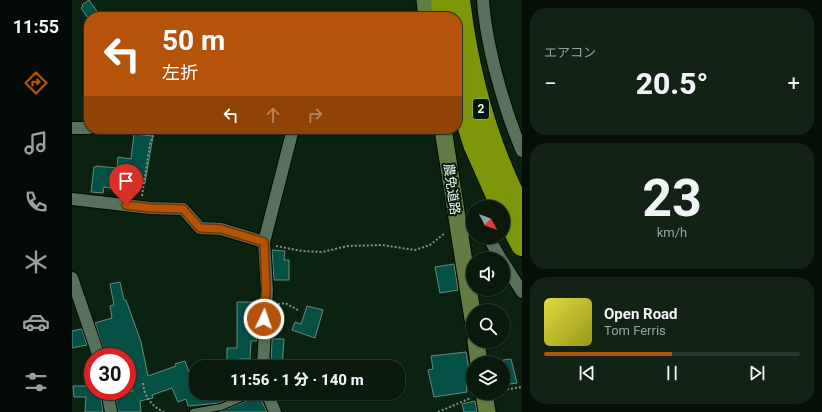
<!DOCTYPE html>
<html lang="ja">
<head>
<meta charset="utf-8">
<style>
  :root { --surface:#091a0d; --page:#122316; --text:#f1f3f6; --muted:#99a19d; --line:#29382e; --accent:#b45309 }
  body { margin:0; font-family:Roboto,"Noto Sans JP",sans-serif; background:var(--page); color:var(--text); height:100vh; display:flex; flex-direction:column; font-size:15px; white-space:nowrap }
  * { box-sizing:border-box; margin:0 }
  p { font-size:13px; color:var(--muted) }
  .icon { flex:none; width:22px; height:22px; fill:none; stroke:currentColor; stroke-width:2; stroke-linecap:round; stroke-linejoin:round }
  .map { position:relative; flex:1; overflow:hidden }
  .drawer { display:flex; flex-direction:column; gap:8px; padding:8px; background:#050e07; width:300px }
  .drawer>* { flex:none }
  .guide { position:absolute; left:12px; top:12px; width:378px; height:122px; border-radius:16px; box-shadow:0 1px 3px #0004,0 0 0 1px var(--line); background:#b45309; color:#fff; overflow:hidden }
  .needle { width:26px; rotate:131deg }
  .fabs { position:absolute; left:394px; top:200px; display:grid; gap:8px }
  .fabs a { display:grid; place-items:center; width:44px; height:44px; border-radius:50%; background:var(--surface); box-shadow:0 1px 3px #0004,0 0 0 1px var(--line); font-size:20px }
  .speed { position:absolute; left:12px; top:348px; display:flex; gap:8px; font-size:20px; font-weight:700; text-align:center }
  .speed>* { display:grid; place-content:center; width:52px; height:52px; border-radius:50%; background:var(--surface); box-shadow:0 1px 3px #0004,0 0 0 1px var(--line); line-height:1 }
  .speed .limit { border:6px solid #d22; background:#fff; color:#111 }
  .pin { position:absolute; display:grid; place-items:center; width:34px; height:34px; color:#fff; margin:-41px -17px; border-radius:50% 50% 50% 0; rotate:-45deg; box-shadow:0 0 4px #0007 }
  .pin .icon { rotate:45deg }
  .me { position:absolute; width:44px; margin:-22px; rotate:3deg; stroke-linejoin:round; filter:drop-shadow(0 0 3px #0008) }
  .turn { display:flex; align-items:center; gap:14px; height:84px; padding:0 12px; font-size:18px }
  .turn .icon { width:52px; height:52px; stroke-width:2.5 }
  .turn b { display:block; font-size:28px; line-height:34px }
  .lanes { display:flex; align-items:center; height:38px; padding:0 12px; background:#0003; justify-content:center; gap:20px; direction:ltr }
  .lanes .off { opacity:.35 }
  .big { font-size:30px; font-weight:800; line-height:1.1 }
  .drawer .tile { flex:1; display:flex; flex-direction:column; justify-content:center; gap:6px; min-width:0; padding:0 14px; border-radius:16px; background:var(--page) }
  .drawer .dial { align-items:center; gap:0 }
  .dial b { font-size:52px; line-height:1 }
  .song { display:flex; align-items:center; gap:12px }
  .cover { width:48px; height:48px; border-radius:6px; background:linear-gradient(135deg,hsl(60 70% 55%),hsl(60 70% 35%)) }
  .played { height:4px; border-radius:2px; background:linear-gradient(90deg,var(--accent) 50%,var(--line) 50%) }
  .keys { display:flex; justify-content:space-around; direction:ltr }
  .heat { display:flex; justify-content:space-between; align-items:center; font-size:22px; direction:ltr }
  .trip { position:absolute; left:117px; top:360px; width:216px; height:40px; border-radius:16px; background:var(--surface); box-shadow:0 1px 3px #0004,0 0 0 1px var(--line); font-weight:800; line-height:40px; text-align:center }
  main { display:flex; flex:1; min-height:0 }
  .menu { display:flex; flex-direction:column; width:72px; justify-content:space-around; align-items:center; background:#040a05; color:var(--muted) }
  .menu .icon { width:28px; height:28px }
  .menu .on { color:var(--accent) }
  .menu b { font-size:18px; color:var(--text) }
  .map>svg:first-child { display:block }
  .building { fill:#055045; stroke:#658a82 }
  .lines { fill:none; stroke-linecap:round; stroke-linejoin:round }
  .lane-casing { stroke:#000b01; stroke-width:8 }
  .street-casing { stroke:#000b01; stroke-width:14 }
  .secondary-casing { stroke:#000b01; stroke-width:19 }
  .highway-casing { stroke:#000b01; stroke-width:24 }
  .path { stroke:#839587; stroke-width:2; stroke-dasharray:2 2; stroke-linecap:butt }
  .lane { stroke:#58715d; stroke-width:6 }
  .street { stroke:#58715d; stroke-width:12 }
  .secondary { stroke:#637c44; stroke-width:17 }
  .highway { stroke:#7e9609; stroke-width:22 }
  .route-casing { stroke:#753606; stroke-width:10 }
  .route { stroke:#b45309; stroke-width:7 }
  .labels { text-anchor:middle; dominant-baseline:central; stroke-width:4; stroke-linejoin:round; paint-order:stroke }
  .shield { fill:#041808; stroke:#a5b5a8; stroke-width:1 }
  .shield-label { font-size:12px; font-weight:bold; fill:#eaf8ed }
  .street-label { font-size:13px; fill:#eaf8ed; stroke:#041808 }
</style>
</head>
<body>
<main>
<nav class="menu">
<b>11:55</b>
<svg class="icon on" aria-label="directions" viewBox="0 0 24 24"><path d="M12 3l9 9-9 9-9-9zM9 14v-3h6M13 9l2 2-2 2"/></svg>
<svg class="icon" aria-label="music" viewBox="0 0 24 24"><path d="M9 18V5l10-2v13"/><circle cx="6" cy="18" r="3"/><circle cx="16" cy="16" r="3"/></svg>
<svg class="icon" aria-label="phone" viewBox="0 0 24 24"><path d="M5 4h4l2 5-3 2q2 4 5 5l2-3 5 2v4C11 20 4 13 5 4z"/></svg>
<svg class="icon" aria-label="climate" viewBox="0 0 24 24"><path d="M12 3v18M4 7l16 10M4 17L20 7"/></svg>
<svg class="icon" aria-label="car" viewBox="0 0 24 24"><path d="M5 17H2v-5l4-1 3-4h7l3 4 3 1v5h-3M9 17h6M6 11h13"/><circle cx="7" cy="17" r="2"/><circle cx="17" cy="17" r="2"/></svg>
<svg class="icon" aria-label="filters" viewBox="0 0 24 24"><path d="M4 7h16M4 17h16"/><circle cx="9" cy="7" r="2"/><circle cx="15" cy="17" r="2"/></svg>
</nav>
<div class="map">
<svg width="450" height="412" viewBox="0 0 450 412">
  <rect width="100%" height="100%" fill="#0c2211"/>
  <g class="building">
    <polygon points="17,0 29,17 15,17 9,8 11,6 10,5"/>
    <polygon points="62,134 81,136 73,183 46,180 45,189 32,187 31,193 19,192 22,167 24,167 24,166 45,168 46,157 59,159"/>
    <polygon points="200,250 213,251 212,260 217,260 217,280 202,280"/>
    <polygon points="382,264 386,290 368,293 363,267"/>
    <polygon points="48,282 52,300 54,300 69,342 76,376 104,366 103,364 113,361 117,372 122,370 124,375 124,393 170,393 148,403 116,406 114,399 106,402 100,388 80,395 81,398 68,401 69,412 46,412 43,395 61,391 56,374 55,357 34,357 23,323 40,318 38,306 42,305 38,284"/>
    <polygon points="165,302 184,302 185,341 179,341 178,359 167,359 168,367 155,367 155,348 165,348"/>
    <polygon points="235,306 251,310 243,338 220,330 223,322 229,324"/>
    <polygon points="10,329 15,345 0,348 0,331"/>
    <polygon points="200,339 212,339 210,367 199,367"/>
    <polygon points="394,352 399,383 394,383 395,392 362,397 356,370 361,369 359,356"/>
    <polygon points="439,359 445,383 431,385 431,360"/>
    <polygon points="1,386 21,386 21,391 28,391 31,412 13,412 14,397 2,397"/>
    <polygon points="186,393 195,412 147,412 184,397"/>
    <polygon points="403,401 405,412 392,412 390,404"/>
  </g>
  <g class="lines">
    <defs>
      <polyline id="lane" points="121,412 149,407 182,393"/>
      <g id="street">
        <path d="M411,0C414,45 432,109 450,151"/>
        <polyline points="0,128 17,128"/>
        <polyline points="0,199 78,208 111,209 128,228 149,229 192,242"/>
        <polyline points="388,231 401,229"/>
        <polyline points="416,237 429,259"/>
        <polyline points="431,262 450,292"/>
        <polyline points="0,278 27,357"/>
        <polyline points="191,367 195,290 192,242 221,129"/>
        <polyline points="35,391 39,412"/>
        <polyline points="195,393 203,412"/>
      </g>
      <g id="secondary">
        <polyline points="353,0 355,17"/>
        <polyline points="371,129 401,319"/>
        <polyline points="404,341 407,363"/>
        <polyline points="412,393 415,412"/>
      </g>
      <g id="highway">
        <polyline points="370,0 372,17"/>
        <path d="M387,0C396,74 415,146 450,212"/>
        <polyline points="385,88 402,144 430,207"/>
        <polyline points="431,209 450,245"/>
      </g>
    </defs>
    <use href="#lane" class="lane-casing"/>
    <use href="#street" class="street-casing"/>
    <use href="#secondary" class="secondary-casing"/>
    <use href="#highway" class="highway-casing"/>
    <g class="path">
      <polyline points="70,196 78,144 83,129"/>
      <polyline points="204,246 230,251 250,252 276,246 310,245 343,250 358,245 373,233"/>
      <polyline points="206,304 213,303 226,310"/>
      <path d="M71,383C72,396 80,407 92,412"/>
      <polyline points="431,390 450,387"/>
      <polyline points="366,412 399,398"/>
    </g>
    <use href="#lane" class="lane"/>
    <use href="#street" class="street"/>
    <use href="#secondary" class="secondary"/>
    <use href="#highway" class="highway"/>
  </g>
  <g class="lines">
    <defs>
      <polyline id="route" points="54,205 78,208 111,209 128,228 149,229 192,242 194,290 192,319"/>
    </defs>
    <use href="#route" class="route-casing"/>
    <use href="#route" class="route"/>
  </g>
  <g class="labels">
    <rect class="shield" x="401" y="99" width="16" height="20" rx="3"/>
    <g class="shield-label">
      <text x="409" y="109">2</text>
    </g>
    <g class="street-label">
      <text transform="translate(380 189) rotate(82)">農免道路</text>
    </g>
  </g>
</svg>
<div class="fabs">
<a><svg class="needle" viewBox="-14 -14 28 28"><path d="M0-13l5 13h-10z" fill="#e53935"/><path d="M0 13l5-13h-10z" fill="#99a19d"/></svg></a>
<a><svg class="icon" aria-label="sound" viewBox="0 0 24 24"><path d="M4 9h4l5-4v14l-5-4H4zM17 9q2 3 0 6"/></svg></a>
<a><svg class="icon" aria-label="search" viewBox="0 0 24 24"><circle cx="10" cy="10" r="6"/><path d="M15 15l6 6"/></svg></a>
<a><svg class="icon" aria-label="layers" viewBox="0 0 24 24"><path d="M12 4l9 5-9 5-9-5zM3 14l9 5 9-5"/></svg></a>
</div>
<div class="speed"><div class="limit">30</div></div>
<div class="pin" style="left:54px;top:205px;background:#d93025"><svg class="icon" aria-label="arrive" viewBox="0 0 24 24"><path d="M6 21V4h12l-3 4 3 4H6"/></svg></div>
<svg class="me" style="left:192px;top:319px" viewBox="-20 -20 40 40"><circle r="17" fill="#b45309" stroke="#fff" stroke-width="3"/><path d="M0-11L8 9 0 5-8 9z" fill="#fff"/></svg>
<div class="trip">11:56 · 1 分 · 140 m</div>
<div class="guide">
<div class="turn"><svg class="icon" aria-label="left" viewBox="0 0 24 24"><path d="M17 20v-9H6M10 6l-5 5 5 5"/></svg><div><b>50 m</b>左折</div></div>
<div class="lanes"><svg class="icon" aria-label="left" viewBox="0 0 24 24"><path d="M17 20v-9H6M10 6l-5 5 5 5"/></svg><svg class="icon off" aria-label="ahead" viewBox="0 0 24 24"><path d="M12 20V5M6 11l6-6 6 6"/></svg><svg class="icon off" aria-label="right" viewBox="0 0 24 24"><path d="M7 20v-9h11M14 6l5 5-5 5"/></svg></div>
</div>
</div>
<section class="drawer">
<div class="tile"><p>エアコン</p>
<div class="heat"><a>−</a><b class="big">20.5°</b><a>+</a></div>
</div>
<div class="tile dial"><b>23</b><p>km/h</p></div>
<div class="tile">
<div class="song"><i class="cover"></i><div><b>Open Road</b><p>Tom Ferris</p></div></div>
<div class="played"></div>
<div class="keys"><svg class="icon" aria-label="previous" viewBox="0 0 24 24"><path d="M18 5L8 12l10 7zM5 5v14"/></svg><svg class="icon" aria-label="pause" viewBox="0 0 24 24"><path d="M8 5v14M16 5v14"/></svg><svg class="icon" aria-label="next" viewBox="0 0 24 24"><path d="M6 5l10 7-10 7zM19 5v14"/></svg></div>
</div>
</section>
</main>
</body>
</html>
